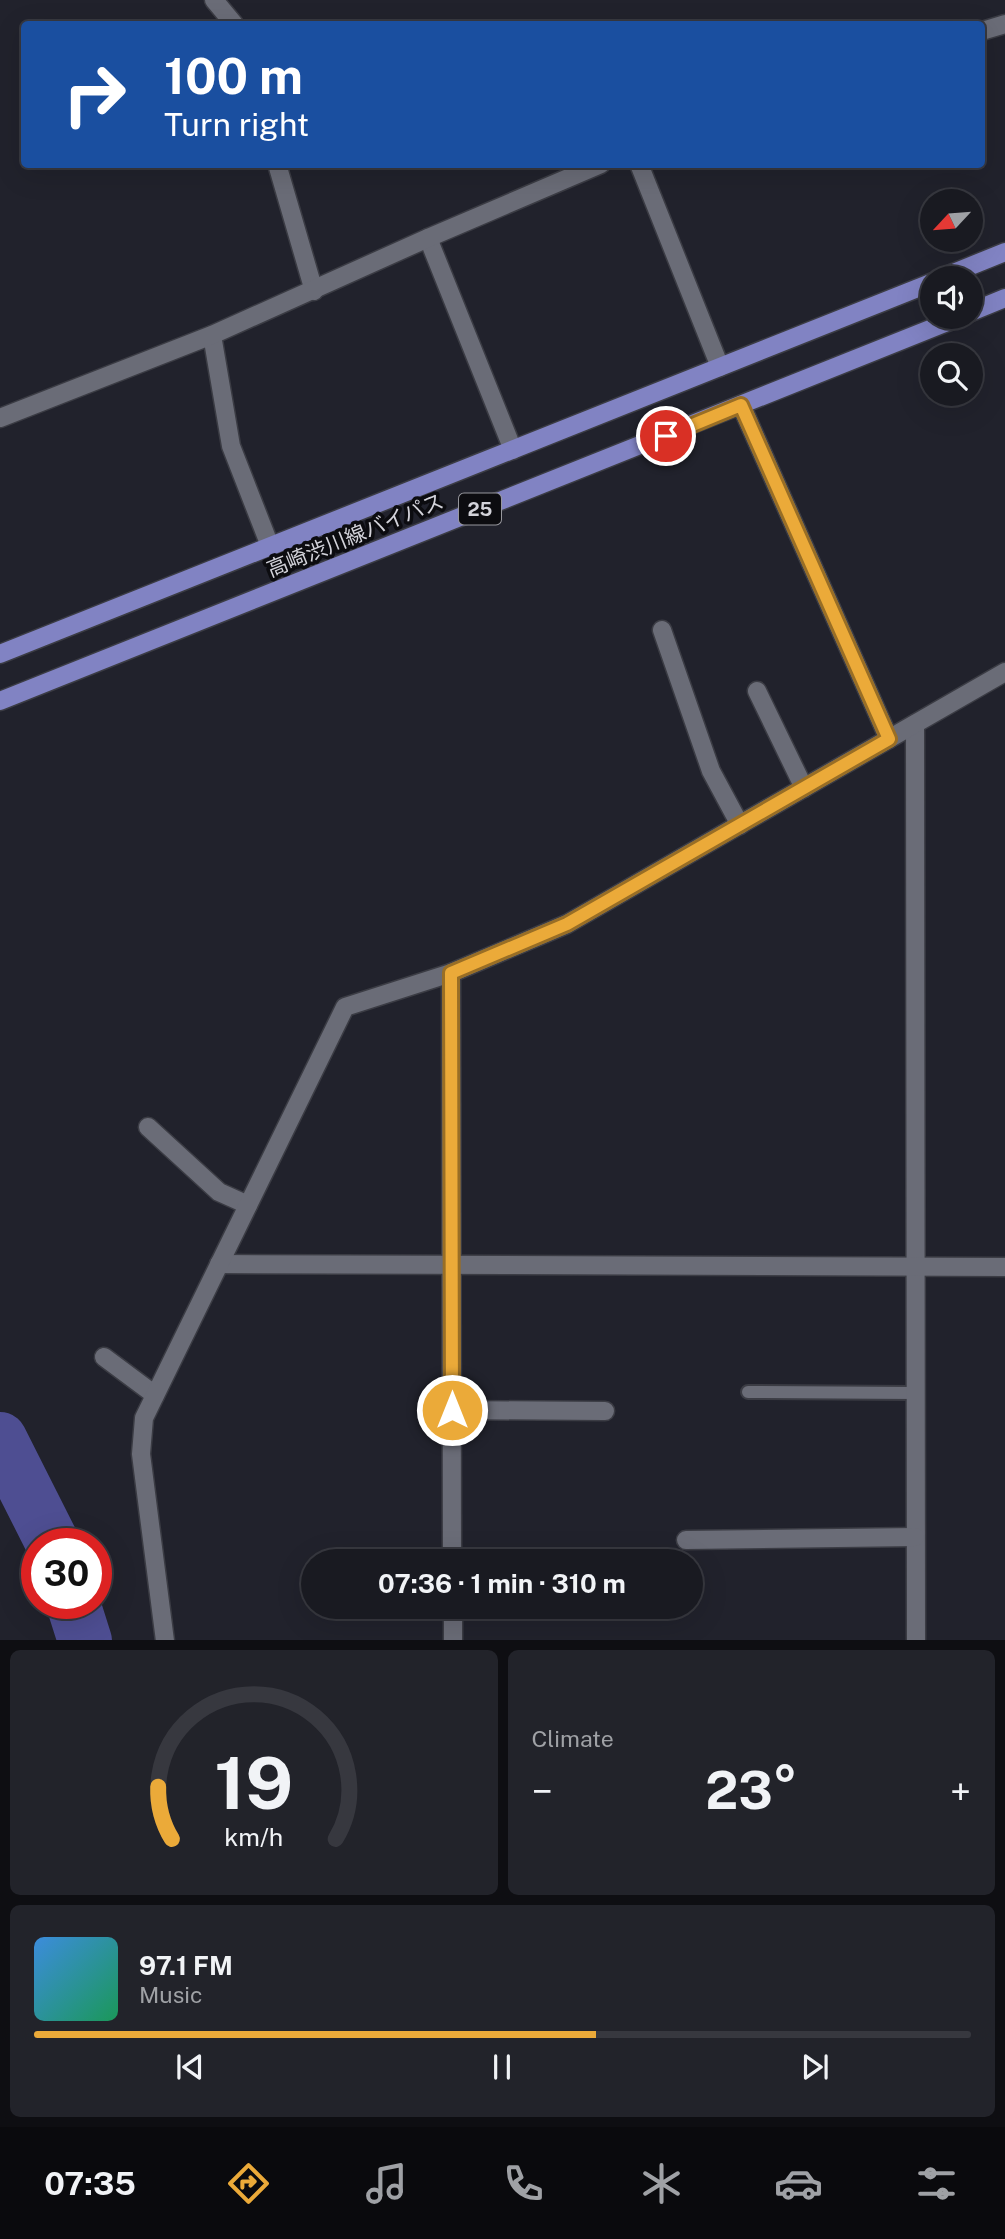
<!DOCTYPE html>
<html lang="en">
<head>
<meta charset="utf-8">
<style>
  :root { --surface:#191a21; --page:#22232a; --text:#f1f3f6; --muted:#9fa1a5; --line:#37383f; --accent:#ebaa39 }
  body { margin:0; font-family:"Public Sans","Noto Sans JP",sans-serif; background:var(--page); color:var(--text); height:100vh; display:flex; flex-direction:column; font-size:26px; white-space:nowrap }
  * { box-sizing:border-box; margin:0 }
  p { font-size:23px; color:var(--muted) }
  .icon { flex:none; width:38px; height:38px; fill:none; stroke:currentColor; stroke-width:2; stroke-linecap:round; stroke-linejoin:round }
  .map { position:relative; height:1640px; overflow:hidden }
  .sheet { display:flex; flex-direction:column; gap:10px; padding:10px; background:#0e0e12; flex:1 }
  .sheet>* { flex:none }
  .banner { position:absolute; left:21px; top:21px; width:964px; height:147px; border-radius:7px; box-shadow:0 7px 28px #0002,0 0 0 2px var(--line); background:#1a4fa0; color:#fff; overflow:hidden }
  .needle { width:46px; rotate:244deg }
  .controls { position:absolute; left:920px; top:189px; display:grid; gap:14px }
  .controls a { display:grid; place-items:center; width:63px; height:63px; border-radius:50%; background:var(--surface); box-shadow:0 7px 28px #0002,0 0 0 2px var(--line); font-size:35px }
  .speed { position:absolute; left:21px; top:1528px; display:flex; gap:14px; font-size:35px; font-weight:700; text-align:center }
  .speed>* { display:grid; place-content:center; width:91px; height:91px; border-radius:50%; background:var(--surface); box-shadow:0 7px 28px #0002,0 0 0 2px var(--line); line-height:1 }
  .speed .limit { border:10px solid #d22; background:#fff; color:#111 }
  .pin { position:absolute; display:grid; place-items:center; width:60px; height:60px; color:#fff; margin:-30px; border:4px solid #fff; border-radius:50%; box-shadow:0 2px 7px #0007 }
  .me { position:absolute; width:77px; margin:-38px; rotate:0deg; stroke-linejoin:round; filter:drop-shadow(0 0 5px #0008) }
  .turn { display:flex; align-items:center; gap:24px; height:147px; padding:0 28px; font-size:32px }
  .turn .icon { width:91px; height:91px; stroke-width:2.5 }
  .turn b { display:block; font-size:49px; line-height:60px }
  .big { font-size:52px; font-weight:700; line-height:1.1 }
  .sheet .widget { flex:1; display:flex; flex-direction:column; justify-content:center; gap:10px; min-width:0; padding:0 24px; border-radius:10px; background:var(--page) }
  .sheet .dial { align-items:center; gap:0 }
  .dial svg { height:182px; overflow:visible; fill:none; stroke:var(--line); stroke-width:7; stroke-linecap:round; text-anchor:middle }
  .dial text { fill:var(--text); stroke:none }
  .song { display:flex; align-items:center; gap:21px }
  .cover { width:84px; height:84px; border-radius:10px; background:linear-gradient(135deg,hsl(210 70% 55%),hsl(150 70% 35%)) }
  .played { height:7px; border-radius:4px; background:linear-gradient(90deg,var(--accent) 60%,var(--line) 60%) }
  .keys { display:flex; justify-content:space-around; direction:ltr }
  .heat { display:flex; justify-content:space-between; align-items:center; font-size:38px; direction:ltr }
  .sheet .tiles { flex:1; display:grid; gap:10px; grid-template-columns:1fr 1fr }
  .widget:last-child { grid-column:span 2 }
  .trip { position:absolute; left:301px; top:1549px; width:402px; height:70px; border-radius:35px; background:var(--surface); box-shadow:0 7px 28px #0002,0 0 0 2px var(--line); font-weight:700; line-height:70px; text-align:center }
  .dock { display:flex; height:112px; justify-content:space-around; align-items:center; background:#0a0a0d; color:var(--muted) }
  .dock .icon { width:49px; height:49px }
  .dock .current { color:var(--accent) }
  .dock b { font-size:32px; color:var(--text) }
  .map>svg:first-child { display:block }
  .lines { fill:none; stroke-linecap:round; stroke-linejoin:round }
  .river { stroke:#4e4e92; stroke-width:54 }
  .service-casing { stroke:#3b3c44; stroke-width:16 }
  .minor-casing { stroke:#3b3c44; stroke-width:21 }
  .primary-casing { stroke:#3b3c44; stroke-width:21 }
  .service { stroke:#6a6c77; stroke-width:12 }
  .minor { stroke:#6a6c77; stroke-width:18 }
  .primary { stroke:#8183c3; stroke-width:18 }
  .route-casing { stroke:#996e25; stroke-width:18 }
  .route { stroke:#ebaa39; stroke-width:12 }
  .labels { text-anchor:middle; dominant-baseline:central; stroke-width:7; stroke-linejoin:round; paint-order:stroke }
  .shield { fill:#0c0c10; stroke:#97979d; stroke-width:2 }
  .shield-label { font-size:19px; font-weight:bold; fill:#d3d3da }
  .street-label { font-size:21px; fill:#d3d3da; stroke:#0c0c10 }
</style>
</head>
<body>
<div class="map">
<svg width="1005" height="1641" viewBox="0 0 1005 1641">
  <rect width="100%" height="100%" fill="#21222c"/>
  <g class="lines">
    <g class="river">
      <polyline points="0,1439 53,1544"/>
      <polyline points="73,1603 85,1641"/>
    </g>
    <defs>
      <polyline id="service" points="748,1392 915,1393"/>
      <g id="minor">
        <polyline points="214,0 234,24"/>
        <polyline points="982,31 1005,24"/>
        <polyline points="277,164 314,291"/>
        <polyline points="639,164 720,367"/>
        <polyline points="428,238 513,450"/>
        <polyline points="212,335 231,446 270,546"/>
        <polyline points="741,405 889,739"/>
        <polyline points="0,418 212,335 428,238 601,164"/>
        <polyline points="662,630 711,771 740,825"/>
        <polyline points="757,691 804,788"/>
        <polyline points="915,724 916,1641"/>
        <polyline points="451,973 452,1561"/>
        <polyline points="148,1127 219,1192 248,1205"/>
        <polyline points="219,1264 1005,1267"/>
        <polyline points="104,1357 155,1395"/>
        <polyline points="452,1410 605,1411"/>
        <polyline points="686,1540 915,1537"/>
        <polyline points="453,1606 453,1641"/>
        <polyline points="165,1641 141,1454 144,1418 345,1007 451,973 567,924 1005,672"/>
      </g>
      <g id="primary">
        <polyline points="941,278 1005,252"/>
        <polyline points="971,312 1005,298"/>
        <polyline points="0,654 933,282"/>
        <polyline points="0,701 960,317"/>
      </g>
    </defs>
    <use href="#service" class="service-casing"/>
    <use href="#minor" class="minor-casing"/>
    <use href="#primary" class="primary-casing"/>
    <use href="#service" class="service"/>
    <use href="#minor" class="minor"/>
    <use href="#primary" class="primary"/>
  </g>
  <g class="lines">
    <defs>
      <polyline id="route" points="452,1410 451,973 567,924 889,739 741,405 666,436"/>
    </defs>
    <use href="#route" class="route-casing"/>
    <use href="#route" class="route"/>
  </g>
  <g class="labels">
    <rect class="shield" x="459" y="493.5" width="42" height="31" rx="5"/>
    <g class="shield-label">
      <text x="480" y="509">25</text>
    </g>
    <g class="street-label">
      <text transform="translate(355 535) rotate(-22)">高崎渋川線バイパス</text>
    </g>
  </g>
</svg>
<div class="controls">
<a><svg class="needle" viewBox="-14 -14 28 28"><path d="M0-13l5 13h-10z" fill="#e53935"/><path d="M0 13l5-13h-10z" fill="#9fa1a5"/></svg></a>
<a><svg class="icon" aria-label="sound" viewBox="0 0 24 24"><path d="M4 9h4l5-4v14l-5-4H4zM17 9q2 3 0 6"/></svg></a>
<a><svg class="icon" aria-label="search" viewBox="0 0 24 24"><circle cx="10" cy="10" r="6"/><path d="M15 15l6 6"/></svg></a>
</div>
<div class="speed"><div class="limit">30</div></div>
<div class="pin" style="left:666px;top:436px;background:#d93025"><svg class="icon" aria-label="arrive" viewBox="0 0 24 24"><path d="M6 21V4h12l-3 4 3 4H6"/></svg></div>
<svg class="me" style="left:452px;top:1410px" viewBox="-20 -20 40 40"><circle r="17" fill="#ebaa39" stroke="#fff" stroke-width="3"/><path d="M0-11L8 9 0 5-8 9z" fill="#fff"/></svg>
<div class="trip">07:36 · 1 min · 310 m</div>
<div class="banner">
<div class="turn"><svg class="icon" aria-label="right" viewBox="0 0 24 24"><path d="M7 20v-9h11M14 6l5 5-5 5"/></svg><div><b>100 m</b>Turn right</div></div>
</div>
</div>
<section class="sheet">
<div class="tiles">
<div class="widget dial"><svg viewBox="0 0 100 80">
<path d="M14 69A42 42 0 1 1 86 69"/>
<path d="M14 69A42 42 0 0 1 8 46" stroke="#ebaa39"/>
<text x="50" y="56" font-size="32" font-weight="700">19</text>
<text x="50" y="72" font-size="11">km/h</text>
</svg></div>
<div class="widget"><p>Climate</p>
<div class="heat"><a>−</a><b class="big">23°</b><a>+</a></div>
</div>
<div class="widget">
<div class="song"><i class="cover"></i><div><b>97.1 FM</b><p>Music</p></div></div>
<div class="played"></div>
<div class="keys"><svg class="icon" aria-label="previous" viewBox="0 0 24 24"><path d="M18 5L8 12l10 7zM5 5v14"/></svg><svg class="icon" aria-label="pause" viewBox="0 0 24 24"><path d="M8 5v14M16 5v14"/></svg><svg class="icon" aria-label="next" viewBox="0 0 24 24"><path d="M6 5l10 7-10 7zM19 5v14"/></svg></div>
</div>
</div>
</section>
<nav class="dock">
<b>07:35</b>
<svg class="icon current" aria-label="directions" viewBox="0 0 24 24"><path d="M12 3l9 9-9 9-9-9zM9 14v-3h6M13 9l2 2-2 2"/></svg>
<svg class="icon" aria-label="music" viewBox="0 0 24 24"><path d="M9 18V5l10-2v13"/><circle cx="6" cy="18" r="3"/><circle cx="16" cy="16" r="3"/></svg>
<svg class="icon" aria-label="phone" viewBox="0 0 24 24"><path d="M5 4h4l2 5-3 2q2 4 5 5l2-3 5 2v4C11 20 4 13 5 4z"/></svg>
<svg class="icon" aria-label="climate" viewBox="0 0 24 24"><path d="M12 3v18M4 7l16 10M4 17L20 7"/></svg>
<svg class="icon" aria-label="car" viewBox="0 0 24 24"><path d="M5 17H2v-5l4-1 3-4h7l3 4 3 1v5h-3M9 17h6M6 11h13"/><circle cx="7" cy="17" r="2"/><circle cx="17" cy="17" r="2"/></svg>
<svg class="icon" aria-label="filters" viewBox="0 0 24 24"><path d="M4 7h16M4 17h16"/><circle cx="9" cy="7" r="2"/><circle cx="15" cy="17" r="2"/></svg>
</nav>
</body>
</html>
